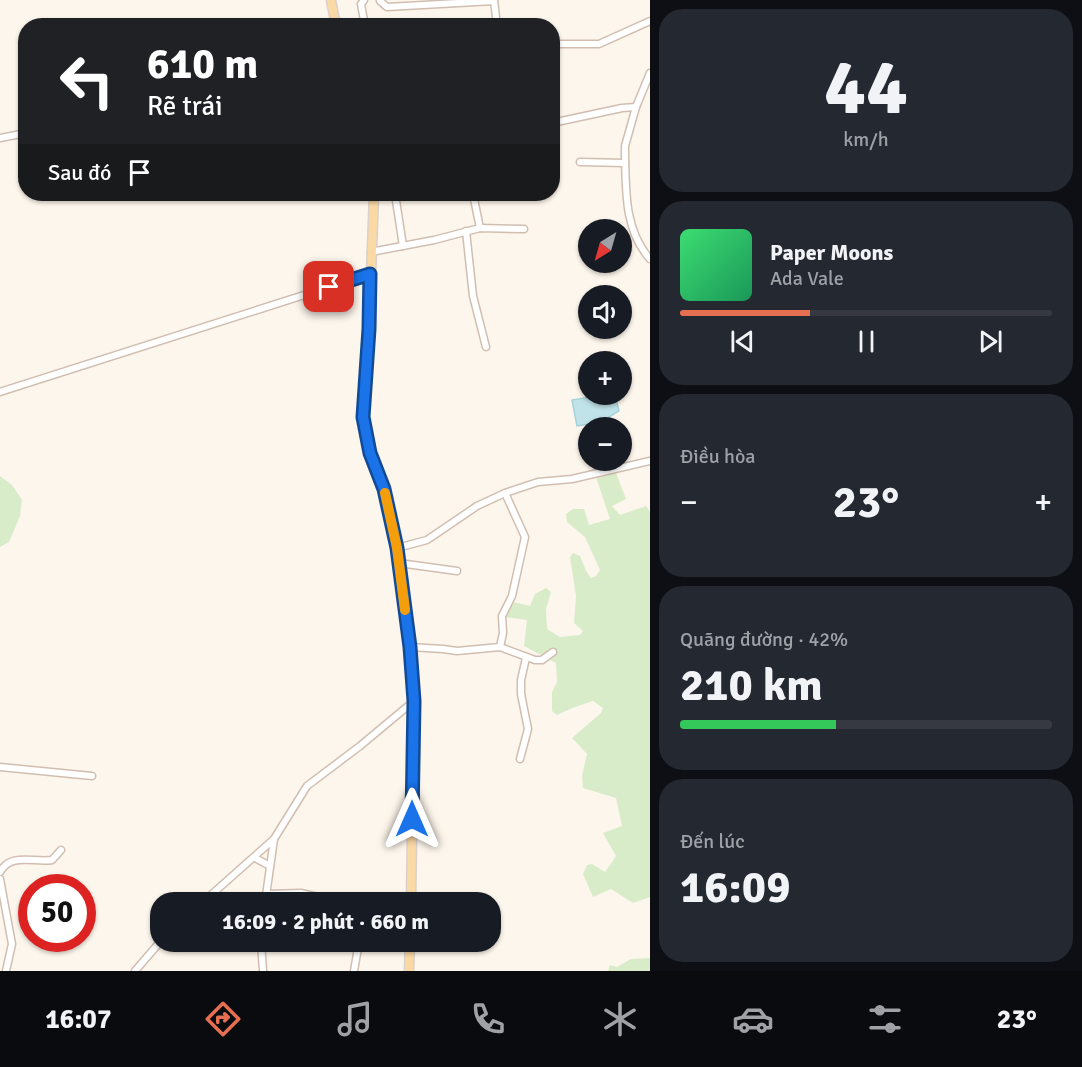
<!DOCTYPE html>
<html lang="vi">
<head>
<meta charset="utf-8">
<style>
  :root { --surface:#171b24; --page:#242831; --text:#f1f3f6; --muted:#9ea1a6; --line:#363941; --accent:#e76f51 }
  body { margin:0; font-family:Signika,sans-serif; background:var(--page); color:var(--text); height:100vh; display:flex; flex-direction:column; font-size:22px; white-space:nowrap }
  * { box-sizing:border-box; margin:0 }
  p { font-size:20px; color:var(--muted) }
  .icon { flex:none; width:33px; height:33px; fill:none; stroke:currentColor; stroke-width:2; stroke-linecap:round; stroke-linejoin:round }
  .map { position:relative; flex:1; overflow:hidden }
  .side { display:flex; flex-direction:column; gap:9px; padding:9px; background:#0d0f14; width:432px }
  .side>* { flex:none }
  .hud { position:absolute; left:18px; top:18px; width:542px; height:183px; border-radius:24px; box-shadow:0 2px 4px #0004; background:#202124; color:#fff; overflow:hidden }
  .needle { width:39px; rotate:217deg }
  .fabs { position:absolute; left:578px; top:219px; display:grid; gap:12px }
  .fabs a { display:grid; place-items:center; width:54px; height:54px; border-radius:50%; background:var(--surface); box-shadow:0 2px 4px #0004; font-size:30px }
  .speed { position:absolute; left:18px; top:874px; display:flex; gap:12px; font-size:30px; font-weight:700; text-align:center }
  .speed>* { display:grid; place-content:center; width:78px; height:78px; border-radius:50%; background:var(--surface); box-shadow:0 2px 4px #0004; line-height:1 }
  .speed .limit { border:9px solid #d22; background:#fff; color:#111 }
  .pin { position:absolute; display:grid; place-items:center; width:51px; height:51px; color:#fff; margin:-26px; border-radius:12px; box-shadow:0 3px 9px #0006 }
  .me { position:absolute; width:66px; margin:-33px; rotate:0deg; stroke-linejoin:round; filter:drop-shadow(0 0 4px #0008) }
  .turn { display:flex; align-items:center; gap:21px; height:126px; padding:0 30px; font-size:27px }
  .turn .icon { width:78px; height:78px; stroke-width:2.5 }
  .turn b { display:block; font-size:42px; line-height:51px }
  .then { display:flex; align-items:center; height:57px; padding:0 30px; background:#0003; gap:12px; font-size:22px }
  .big { font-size:45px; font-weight:700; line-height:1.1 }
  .side .card { flex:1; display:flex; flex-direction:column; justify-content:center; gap:9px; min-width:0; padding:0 21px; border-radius:24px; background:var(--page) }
  .side .dial { align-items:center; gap:0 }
  .dial b { font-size:78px; line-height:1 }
  .song { display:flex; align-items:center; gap:18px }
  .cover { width:72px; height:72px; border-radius:9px; background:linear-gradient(135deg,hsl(140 70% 55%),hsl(150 70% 35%)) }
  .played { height:6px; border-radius:3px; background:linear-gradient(90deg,var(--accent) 35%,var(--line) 35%) }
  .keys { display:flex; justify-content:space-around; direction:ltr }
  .heat { display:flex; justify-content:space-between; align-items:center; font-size:33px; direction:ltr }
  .charge { height:9px; border-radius:4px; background:linear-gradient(90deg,#34c759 42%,var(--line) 0) }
  .trip { position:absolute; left:150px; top:892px; width:351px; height:60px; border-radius:24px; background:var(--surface); box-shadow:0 2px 4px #0004; font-weight:700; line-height:60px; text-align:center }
  .menu { display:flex; height:96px; justify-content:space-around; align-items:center; background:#090b0e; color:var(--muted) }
  .menu .icon { width:42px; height:42px }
  .menu .active { color:var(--accent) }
  .menu b { font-size:27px; color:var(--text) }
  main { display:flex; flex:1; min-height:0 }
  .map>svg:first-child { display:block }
  .green { fill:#d8ecc9 }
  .water { fill:#bfe3e8; stroke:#a5d3da; stroke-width:1.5 }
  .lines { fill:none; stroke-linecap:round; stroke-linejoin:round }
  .minor-casing { stroke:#d1beb0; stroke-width:9 }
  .major-casing { stroke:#dad1cd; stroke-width:11 }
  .minor { stroke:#fff; stroke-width:6 }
  .major { stroke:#fbd9a5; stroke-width:8 }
  .route-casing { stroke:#114b97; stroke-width:15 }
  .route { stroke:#1a73e8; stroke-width:10 }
  .slow { stroke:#f59e0b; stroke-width:10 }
</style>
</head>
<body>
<main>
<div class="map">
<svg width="650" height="971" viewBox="0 0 650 971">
  <rect width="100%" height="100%" fill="#fdf6ec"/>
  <g class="green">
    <polygon points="616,473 626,499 612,506 620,515 646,506 650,512 650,897 633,903 611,889 593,897 583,874 587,865 592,864 605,872 616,856 603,833 622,826 616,798 583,788 582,776 587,754 572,738 601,713 603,708 593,701 572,708 557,715 552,711 552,692 557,682 556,663 524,646 527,620 504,617 503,612 513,602 530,606 535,594 546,588 551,592 546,609 547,629 560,637 580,635 583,631 574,623 576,596 570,557 573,553 580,556 586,571 591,578 596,576 600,570 585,537 567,522 566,514 573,509 584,509 589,525 610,519 596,477"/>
    <polygon points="0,476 12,485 22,500 20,516 9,542 0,547"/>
    <polygon points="650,958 650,971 608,971 610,965 617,967 631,959"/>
  </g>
  <polygon class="water" points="607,394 615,395 619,411 601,422 577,426 572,400"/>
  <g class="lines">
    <defs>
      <g id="minor">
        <polyline points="364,0 361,4 365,26"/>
        <polyline points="494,0 497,26"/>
        <polyline points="380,1 387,7 494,1"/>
        <polyline points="552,44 599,44 650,21"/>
        <path d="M650,73L636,107L625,146V154C626,190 624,230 650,259"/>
        <polyline points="552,123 622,108 636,107"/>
        <polyline points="0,138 26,133"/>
        <polyline points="580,162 625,163"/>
        <polyline points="395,194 403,246"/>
        <polyline points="473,194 480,228"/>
        <polyline points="466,231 473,296 486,347"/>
        <polyline points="371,252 434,240 480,228 524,229"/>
        <polyline points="0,392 370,274"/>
        <polyline points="397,548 427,540 477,506 505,493 538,482 572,479 650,461"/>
        <polyline points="399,563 457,571"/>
        <polyline points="410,647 443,649 457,651 500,647 535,660 542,660 553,652"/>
        <polyline points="500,647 503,633 502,616 512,596 525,537 505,493"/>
        <polyline points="520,759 528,729 521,694 521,680 526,658"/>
        <polyline points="0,767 92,776"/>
        <polyline points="255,858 270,866"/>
        <path d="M0,872C11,852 34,863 52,860L61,850"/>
        <polyline points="0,879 12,944 6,971"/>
        <polyline points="266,894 301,893 343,903"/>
        <polyline points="202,903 274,839 307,786 360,746 414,701"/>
        <polyline points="265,903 274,839"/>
        <polyline points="261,942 263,971"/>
        <polyline points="135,971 160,942"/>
        <polyline points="354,971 359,942"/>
      </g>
      <g id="major">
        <polyline points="331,0 336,26"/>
        <polyline points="374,194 369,329 363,417 370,453 384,489 397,548 410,647 414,701 411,903"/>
        <polyline points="409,971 410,942"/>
      </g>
    </defs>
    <use href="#minor" class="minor-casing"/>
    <use href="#major" class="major-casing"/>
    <use href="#minor" class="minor"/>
    <use href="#major" class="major"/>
  </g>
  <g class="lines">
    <defs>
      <polyline id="route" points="329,287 370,274 369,329 363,417 370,453 384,489 397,548 410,647 414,701 412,819"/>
    </defs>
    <use href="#route" class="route-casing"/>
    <use href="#route" class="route"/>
    <polyline class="slow" points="385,493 397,548 405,610"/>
  </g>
</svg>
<div class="fabs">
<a><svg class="needle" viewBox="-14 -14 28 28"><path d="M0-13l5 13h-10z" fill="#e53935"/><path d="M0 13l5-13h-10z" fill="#9ea1a6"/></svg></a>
<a><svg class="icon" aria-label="sound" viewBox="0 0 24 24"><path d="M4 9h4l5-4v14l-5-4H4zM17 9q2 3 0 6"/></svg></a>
<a>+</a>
<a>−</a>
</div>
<div class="speed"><div class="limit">50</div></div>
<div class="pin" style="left:329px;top:287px;background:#d93025"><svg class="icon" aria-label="arrive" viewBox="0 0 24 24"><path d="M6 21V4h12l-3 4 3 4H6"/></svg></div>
<svg class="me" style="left:412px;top:819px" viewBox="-20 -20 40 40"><path d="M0-17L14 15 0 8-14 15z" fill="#1a73e8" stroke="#fff" stroke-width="4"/></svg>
<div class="trip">16:09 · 2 phút · 660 m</div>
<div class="hud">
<div class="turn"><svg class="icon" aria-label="left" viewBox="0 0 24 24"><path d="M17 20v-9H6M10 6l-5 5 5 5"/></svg><div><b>610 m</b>Rẽ trái</div></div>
<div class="then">Sau đó<svg class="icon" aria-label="arrive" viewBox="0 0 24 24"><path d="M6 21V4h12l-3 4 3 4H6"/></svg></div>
</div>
</div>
<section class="side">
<div class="card dial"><b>44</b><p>km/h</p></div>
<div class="card">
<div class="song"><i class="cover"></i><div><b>Paper Moons</b><p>Ada Vale</p></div></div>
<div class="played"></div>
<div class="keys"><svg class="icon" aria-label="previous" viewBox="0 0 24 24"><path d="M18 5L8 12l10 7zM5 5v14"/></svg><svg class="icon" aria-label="pause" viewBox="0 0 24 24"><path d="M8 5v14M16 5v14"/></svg><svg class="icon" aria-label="next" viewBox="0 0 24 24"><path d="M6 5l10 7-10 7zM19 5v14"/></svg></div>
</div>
<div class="card"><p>Điều hòa</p>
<div class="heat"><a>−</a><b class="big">23°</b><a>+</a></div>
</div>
<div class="card"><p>Quãng đường · 42%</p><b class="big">210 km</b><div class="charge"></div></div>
<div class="card"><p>Đến lúc</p><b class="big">16:09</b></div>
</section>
</main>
<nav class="menu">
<b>16:07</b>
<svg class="icon active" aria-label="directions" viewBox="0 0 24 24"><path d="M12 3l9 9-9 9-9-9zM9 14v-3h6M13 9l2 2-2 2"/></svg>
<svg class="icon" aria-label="music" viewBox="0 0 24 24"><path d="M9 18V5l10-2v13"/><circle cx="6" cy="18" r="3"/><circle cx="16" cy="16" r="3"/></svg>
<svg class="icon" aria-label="phone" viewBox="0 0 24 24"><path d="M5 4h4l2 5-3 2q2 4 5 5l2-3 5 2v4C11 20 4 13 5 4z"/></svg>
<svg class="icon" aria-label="climate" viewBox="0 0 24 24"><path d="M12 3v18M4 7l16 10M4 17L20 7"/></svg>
<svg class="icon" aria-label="car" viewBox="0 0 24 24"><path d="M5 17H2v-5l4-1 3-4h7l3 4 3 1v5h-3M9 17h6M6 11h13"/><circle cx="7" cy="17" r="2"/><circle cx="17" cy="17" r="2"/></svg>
<svg class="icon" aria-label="filters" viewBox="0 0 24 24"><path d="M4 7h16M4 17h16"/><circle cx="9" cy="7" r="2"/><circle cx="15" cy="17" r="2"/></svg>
<b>23°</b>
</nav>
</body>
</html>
